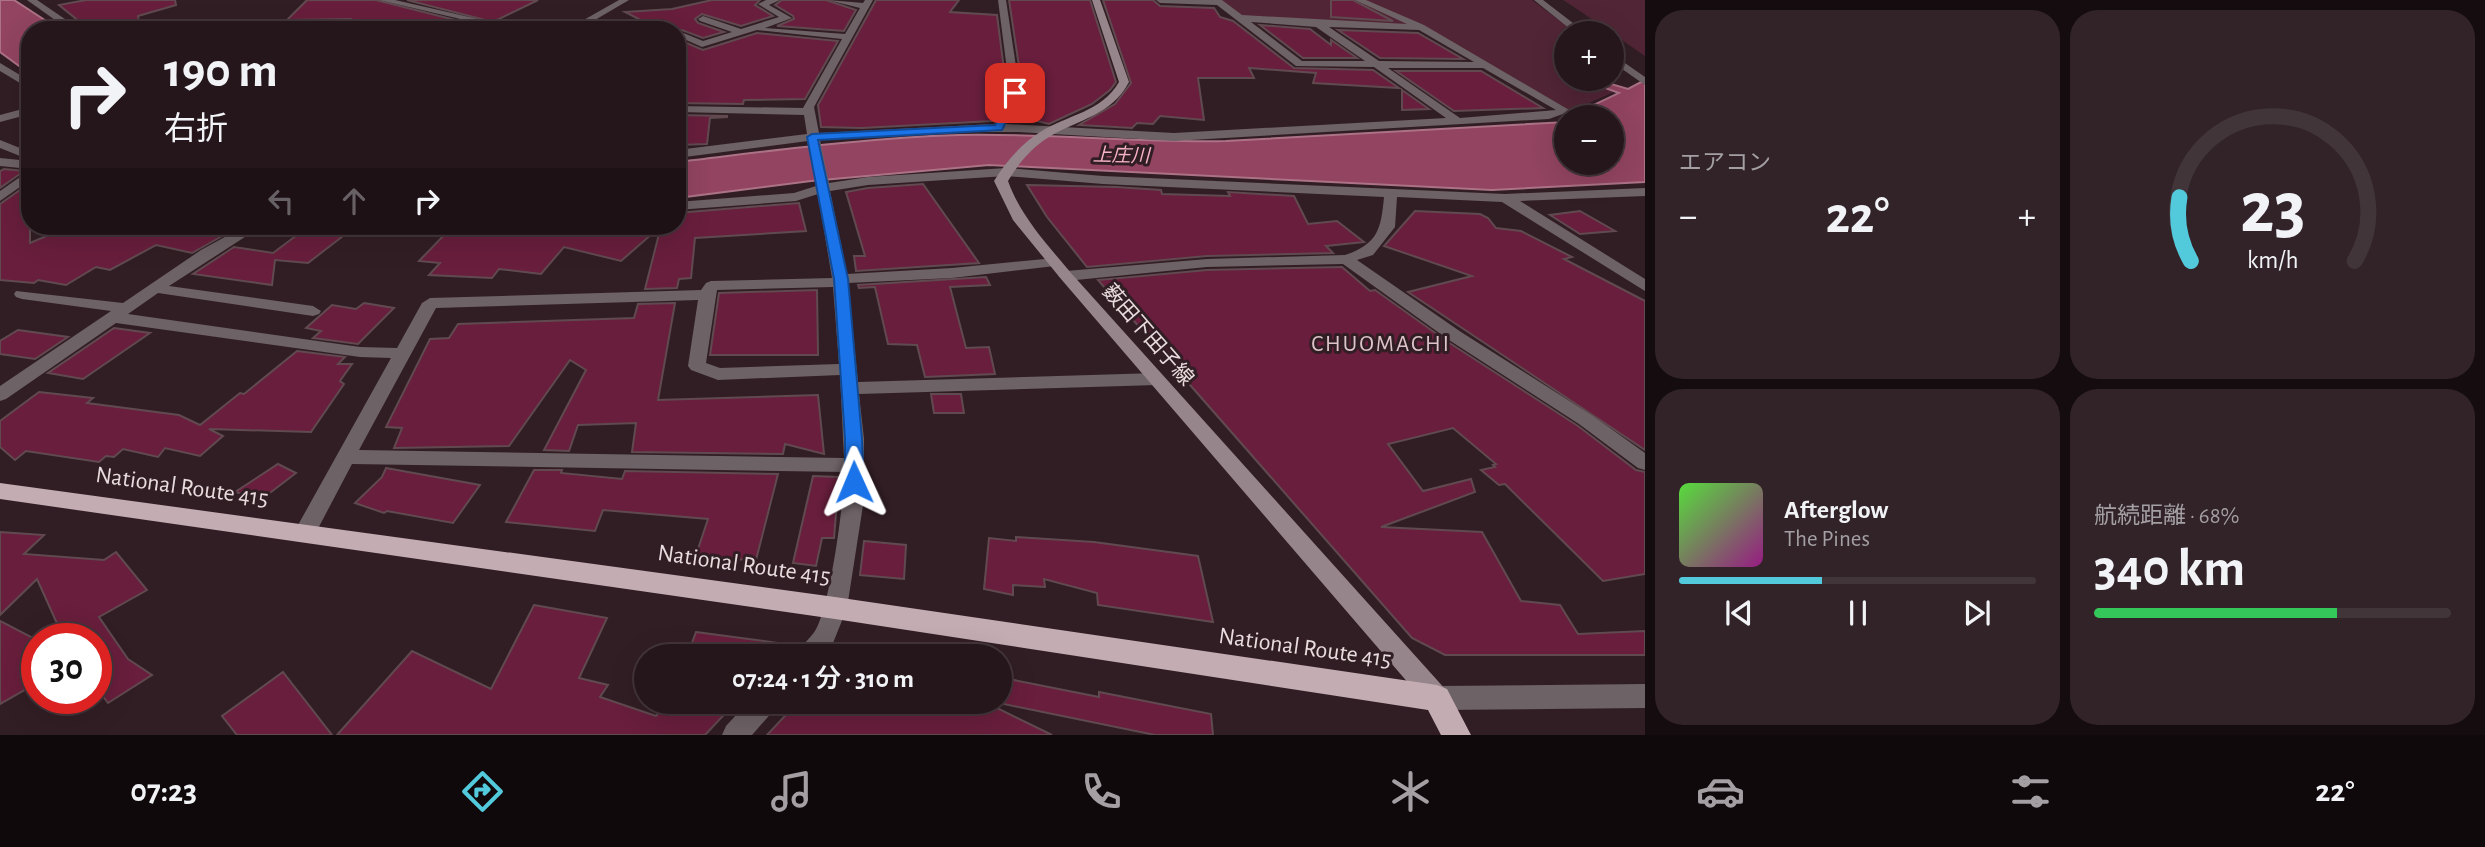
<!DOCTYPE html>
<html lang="ja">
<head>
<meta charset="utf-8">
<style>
  :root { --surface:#25161b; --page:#312328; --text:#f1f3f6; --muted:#a39fa3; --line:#42353a; --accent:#53cadc }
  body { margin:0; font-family:"Alegreya Sans","Noto Sans JP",sans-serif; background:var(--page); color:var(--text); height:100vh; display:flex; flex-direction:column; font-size:26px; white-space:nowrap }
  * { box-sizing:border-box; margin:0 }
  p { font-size:23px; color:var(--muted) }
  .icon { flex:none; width:38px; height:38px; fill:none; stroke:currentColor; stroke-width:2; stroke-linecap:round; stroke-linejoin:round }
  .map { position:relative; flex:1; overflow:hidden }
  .details { display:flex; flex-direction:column; gap:10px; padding:10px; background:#140c0f; width:840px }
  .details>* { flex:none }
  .banner { position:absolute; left:21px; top:21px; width:665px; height:214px; border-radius:28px; box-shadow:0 7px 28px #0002,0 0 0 2px var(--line); background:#25161b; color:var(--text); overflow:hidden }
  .controls { position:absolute; left:1554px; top:21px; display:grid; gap:14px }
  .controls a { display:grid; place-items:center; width:70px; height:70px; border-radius:50%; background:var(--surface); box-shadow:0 7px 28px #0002,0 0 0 2px var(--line); font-size:35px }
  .speed { position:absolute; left:21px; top:623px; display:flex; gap:14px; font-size:35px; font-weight:700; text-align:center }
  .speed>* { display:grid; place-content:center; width:91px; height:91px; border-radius:50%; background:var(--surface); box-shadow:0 7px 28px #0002,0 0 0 2px var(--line); line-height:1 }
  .speed .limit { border:10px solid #d22; background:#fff; color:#111 }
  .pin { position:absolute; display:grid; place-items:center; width:60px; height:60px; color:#fff; margin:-30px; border-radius:14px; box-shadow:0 4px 10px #0006 }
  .me { position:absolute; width:77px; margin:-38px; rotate:359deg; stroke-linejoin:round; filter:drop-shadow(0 0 5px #0008) }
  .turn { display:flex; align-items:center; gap:24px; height:147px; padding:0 28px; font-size:32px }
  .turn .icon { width:91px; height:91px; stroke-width:2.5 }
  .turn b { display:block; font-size:49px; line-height:60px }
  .lanes { display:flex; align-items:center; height:66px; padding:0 28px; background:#0003; justify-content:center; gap:35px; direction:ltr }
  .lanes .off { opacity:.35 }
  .big { font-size:52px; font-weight:600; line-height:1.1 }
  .details .card { flex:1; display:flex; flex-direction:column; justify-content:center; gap:10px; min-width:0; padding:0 24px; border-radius:28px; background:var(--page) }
  .details .dial { align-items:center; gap:0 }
  .dial svg { height:182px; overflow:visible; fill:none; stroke:var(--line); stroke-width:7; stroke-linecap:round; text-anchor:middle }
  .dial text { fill:var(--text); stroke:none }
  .song { display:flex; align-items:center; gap:21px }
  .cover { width:84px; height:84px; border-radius:10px; background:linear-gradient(135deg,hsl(110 70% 55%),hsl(310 70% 35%)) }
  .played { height:7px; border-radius:4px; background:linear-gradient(90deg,var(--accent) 40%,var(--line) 40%) }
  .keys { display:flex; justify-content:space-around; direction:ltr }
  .heat { display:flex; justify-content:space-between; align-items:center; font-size:38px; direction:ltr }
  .charge { height:10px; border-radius:5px; background:linear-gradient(90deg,#34c759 68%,var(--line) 0) }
  .details .tiles { flex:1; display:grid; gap:10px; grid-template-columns:repeat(2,1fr) }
  .trip { position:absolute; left:634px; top:644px; width:378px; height:70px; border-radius:35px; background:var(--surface); box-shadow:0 7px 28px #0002,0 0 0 2px var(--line); font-weight:600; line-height:70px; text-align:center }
  .tab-bar { display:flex; height:112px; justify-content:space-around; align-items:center; background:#0f090b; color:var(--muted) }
  .tab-bar .icon { width:49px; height:49px }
  .tab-bar .active { color:var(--accent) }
  .tab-bar b { font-size:32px; color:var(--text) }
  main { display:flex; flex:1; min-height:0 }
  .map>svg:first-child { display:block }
  .green { fill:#512535 }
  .water { fill:#924460; stroke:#ac7286; stroke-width:2 }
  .building { fill:#681e3c; stroke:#604a50; stroke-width:2 }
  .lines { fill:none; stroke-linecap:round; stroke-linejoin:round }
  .minor { fill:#6d6265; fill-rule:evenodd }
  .tertiary { fill:#6d6265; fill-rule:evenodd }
  .secondary { fill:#96858a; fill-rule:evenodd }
  .trunk { fill:#c4acb3; fill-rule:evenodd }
  .route { fill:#1a73e8; stroke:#114b97; stroke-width:2 }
  .labels { text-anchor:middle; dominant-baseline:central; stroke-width:6; stroke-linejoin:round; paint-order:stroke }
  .far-water-label { font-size:19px; font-style:italic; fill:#f6b1c6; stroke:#311e24 }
  .street-label { font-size:21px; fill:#e9dcdf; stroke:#311e24 }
  .neighbourhood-label { font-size:23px; letter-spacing:2px; fill:#ddc3ca; stroke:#311e24 }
  .near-street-label { font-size:24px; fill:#e9dcdf; stroke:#311e24 }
</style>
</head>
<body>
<main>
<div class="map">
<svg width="1645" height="735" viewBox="0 0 1645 735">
  <rect width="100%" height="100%" fill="#311e24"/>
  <g class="green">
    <polygon points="1221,0 1532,0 1576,33 1566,33 1566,79 1596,79 1588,84 1614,92 1571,111 1424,26 1242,17"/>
    <polygon points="1563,0 1645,0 1645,56 1574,7"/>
  </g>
  <g class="water">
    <polygon points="0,0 14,0 60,30 30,30 30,74 0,52"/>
    <path d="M1645,80V182L1492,190L989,165L811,181L677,198V162C771,151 864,138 959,135C1048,133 1137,143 1226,141L1566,122V163H1612V117H1577L1579,112L1619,93L1594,84L1601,81L1628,89Z"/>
  </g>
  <g class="building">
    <polygon points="86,0 175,0 176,5 138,16 139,22 99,27 80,22 59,5"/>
    <polygon points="307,0 376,0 483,27 476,30 421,24 420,30 329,30 352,19 287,20"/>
    <polygon points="407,0 538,0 493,22"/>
    <polygon points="712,0 760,0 755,5 773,16 741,26 702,14 695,19 698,23 724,32 703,38 682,30 677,32 677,30 660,30 625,12 672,9"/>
    <polygon points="782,0 826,0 856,10 844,31 777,26 794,19 793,16 775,5"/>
    <polygon points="876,0 959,0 950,12 997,15 1007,93 992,121 862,128 821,127 818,105"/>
    <polygon points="1009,0 1090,0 1116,82 1110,90 1092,104 1049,124 1013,115 1023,93"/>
    <polygon points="1103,0 1153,0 1160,6 1214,8 1220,17 1233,21 1294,68 1373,70 1399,88 1313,83 1316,73 1249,68 1254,78 1198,78 1204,120 1160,116 1153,124 1137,123 1132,128 1079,125 1115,104 1131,83"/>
    <polygon points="1331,0 1353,0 1393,21 1331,17"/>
    <polygon points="1260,25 1310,29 1331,45 1331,40 1357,58 1303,58"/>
    <polygon points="1338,30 1418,33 1463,59 1380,58"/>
    <polygon points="757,33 838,41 805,99 744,100 743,104 677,103 677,39 703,50"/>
    <polygon points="1396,71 1481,71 1543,108 1454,111"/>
    <polygon points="1402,90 1429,109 1402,110"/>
    <polygon points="677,115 727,116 727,117 710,118 707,144 677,145"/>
    <polygon points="4,169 24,171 0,188 0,171"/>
    <polygon points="30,183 30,243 70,226 109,226 149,236 171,226 204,226 231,231 192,253 156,245 110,270 96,267 66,285 38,280 34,283 0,280 0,204"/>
    <polygon points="923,184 979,263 856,271 854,256 865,256 846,192 868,188"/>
    <polygon points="1027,185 1116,187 1161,190 1162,194 1230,196 1228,192 1294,196 1308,224 1337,221 1364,242 1326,246 1333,253 1207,256 1087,267 1047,217"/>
    <polygon points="799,203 806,231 695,238 691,278 679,279 677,288 645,289 661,226 677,226 677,213"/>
    <polygon points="1415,211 1480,214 1488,218 1496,228 1521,231 1572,257 1564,259 1645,301 1645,450 1408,292 1472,276 1384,246"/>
    <polygon points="1580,211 1615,231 1580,234 1550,215"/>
    <polygon points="309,226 356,226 308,263 275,260 272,285 193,274 234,247 273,253"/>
    <polygon points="475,226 556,230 559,226 661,226 621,261 564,247 541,274 499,269 492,278 429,275 440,263 419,261 447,232 467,234"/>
    <polygon points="1342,267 1370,291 1375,290 1448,342 1578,426 1636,470 1645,472 1645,574 1603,581 1505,484 1499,485 1481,470 1495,467 1493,465 1496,464 1453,428 1388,444 1423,491 1471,479 1475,492 1381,527 1482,532 1521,601 1560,605 1578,634 1645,631 1645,655 1445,655 1412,638 1098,280 1207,270"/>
    <polygon points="986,277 990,285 950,287 966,348 989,347 995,374 925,377 917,345 888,344 875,287 859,288 858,285"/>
    <polygon points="817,290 818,355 710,355 719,293"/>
    <polygon points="364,303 394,308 358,344 313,338 321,331 306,328 332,305 356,309"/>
    <polygon points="675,303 658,400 818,395 824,454 785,444 783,454 632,452 636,423 578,425 569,451 544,450 586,370 570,360 509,446 394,448 402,428 386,427 430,339 449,338 458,324 634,318 638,304"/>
    <polygon points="114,328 150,333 83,379 48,373"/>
    <polygon points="18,330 68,337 35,359 0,354 0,341"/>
    <polygon points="297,351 345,357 338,364 352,364 340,381 344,384 311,432 209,429 223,436 200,456 165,448 158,457 123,449 114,457 106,456 99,462 26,451 15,460 0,447 0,421 39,392 93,398 87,403 179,415 200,425 240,393 244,394"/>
    <polygon points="931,394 961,394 964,413 934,413"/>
    <polygon points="278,464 296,473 262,499 235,492"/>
    <polygon points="386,468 480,485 453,523 387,511 384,513 355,503 382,477"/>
    <polygon points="534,470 562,470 561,473 622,479 625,471 778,474 756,560 695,558 708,519 603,510 595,531 506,522"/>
    <polygon points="813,476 839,477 834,538 822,538 816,566 793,563"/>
    <polygon points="0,532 44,535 24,554 104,560 116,552 147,590 99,617 128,659 152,675 108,703 96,687 96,639 64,639 37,579 0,615"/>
    <polygon points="1016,537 1094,542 1198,556 1213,622 1098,605 1097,593 1044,579 1045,587 1013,585 1013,595 984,589 989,538 1016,541"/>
    <polygon points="864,541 906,545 904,579 860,575"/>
    <polygon points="534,605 607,618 579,678 608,685 600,697 656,716 665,702 736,702 705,735 337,735 412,651 491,689"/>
    <polygon points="0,621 37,640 37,683 0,704"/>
    <polygon points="696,632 786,644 785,656 687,656"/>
    <polygon points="283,672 332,735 237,735 222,716"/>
    <polygon points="999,677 1099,697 1099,692 1211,714 1213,735 1155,735 999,703"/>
    <polygon points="798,702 882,702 898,710 902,702 969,702 989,712 991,705 1052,735 767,735"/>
  </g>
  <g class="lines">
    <g class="minor">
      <polygon points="27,0 37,0 81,30 69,30"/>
      <polygon points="379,0 395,0 491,22 486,25"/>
      <polygon points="619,0 629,0 578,30 566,30"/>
      <path d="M766,0H780L769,5L792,18L765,28L845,34L860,8L828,0L863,3L865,0H873L814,107L819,133L994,124L1010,93L998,0H1006L1020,93L1006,124L1174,133L1446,118L1374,67L1296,66L1217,5L1160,3L1156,0H1222L1242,15L1407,24L1355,0H1366L1424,25L1571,111L1549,119L1174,141L1018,132H964L820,140L829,183L868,177L1006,168L1103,176L1505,194L1645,188V196L1520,201L1645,279V291L1502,202L1397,197L1395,227L1373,255L1357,260L1461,332L1593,416L1645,453V470L1638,468L1579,424L1449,340L1343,264L1207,267L1066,281L1058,276L1066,271L1207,259L1345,255C1378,244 1381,229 1384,197L1103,184L1006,176L868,185L830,191L847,274L952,268L1055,258L1062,262L1055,266L952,278L848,283L858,382L1157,373L1166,379L1157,385L859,394L864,439V499L847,608L833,643L822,656H795C800,646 809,640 815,631C830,607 844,503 844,472L352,464L312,540L304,542L296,540L293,534L391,358L360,357L116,323L6,399L0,401V386L111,311L22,299L16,297L14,294L16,291L123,303L201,250L245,226H262L169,286L313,306L321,311L319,314L313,316L158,293L128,314L360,347L397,348L422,303L430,298L701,290L706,283L711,281L832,278L818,194L796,201L677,210V202L794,193L816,186L808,141L677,158V150L807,134L804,115L677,112V106L803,108L842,39L757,30L702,47L677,36L681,32L703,41L732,32L700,21L698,19L703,16L741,29L779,17L758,4ZM1251,22L1316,27L1365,61H1302ZM1329,27L1419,30L1474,62L1379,61ZM1388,68H1483L1556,110L1460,118ZM833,287L839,364L720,368L706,363L717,290ZM698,300L688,366L691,370L718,380L840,375L844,458L359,450L436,308Z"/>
      <polygon points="0,63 30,81 30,89 0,71"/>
      <polygon points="30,107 30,114 0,122 0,115"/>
      <polygon points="0,140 30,152 30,160 0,148"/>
      <polygon points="0,158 30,161 30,169 0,166"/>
      <polygon points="30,170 30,180 0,201 0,191"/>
      <polygon points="1645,684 1645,708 1437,710 1428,706 1424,698 1428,690 1437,686"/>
      <polygon points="748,702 778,702 774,710 752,735 722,735 726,726"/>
    </g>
    <g class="tertiary">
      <polygon points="1534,0 1543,0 1586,33 1575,33"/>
      <polygon points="1612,54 1645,77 1645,85 1612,62"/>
    </g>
    <path class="secondary" d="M1092,0H1100L1129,82C1112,115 1079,119 1049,137C1032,147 1018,164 1008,181C1021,217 1047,244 1071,273L1446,690L1450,698L1446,706L1437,710L1428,706L1061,279L1013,220L994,181C1006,162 1021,144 1040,132C1067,115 1102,112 1119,82Z"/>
    <polygon class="trunk" points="0,483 835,597 1437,685 1447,689 1471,735 1441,735 1428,710 835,619 0,499"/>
  </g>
  <polygon class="route" points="1015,90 1020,93 1002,130 818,140 848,279 862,439 864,482 861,487 848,487 845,482 845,439 834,279 807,137 812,134 995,125 1010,93"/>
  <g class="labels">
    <g class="far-water-label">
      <text transform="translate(1121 156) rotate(1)">上庄川</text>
    </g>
    <g class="street-label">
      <text transform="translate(1148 335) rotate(49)">薮田下田子線</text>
    </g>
    <g class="neighbourhood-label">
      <text x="1381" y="344">CHUOMACHI</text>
    </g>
    <g class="near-street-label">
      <text transform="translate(182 487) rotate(8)">National Route 415</text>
      <text transform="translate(744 565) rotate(8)">National Route 415</text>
      <text transform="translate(1305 648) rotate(8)">National Route 415</text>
    </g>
  </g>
</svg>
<div class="controls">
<a>+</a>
<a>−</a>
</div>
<div class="speed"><div class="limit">30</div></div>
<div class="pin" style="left:1015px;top:93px;background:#d93025"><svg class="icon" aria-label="arrive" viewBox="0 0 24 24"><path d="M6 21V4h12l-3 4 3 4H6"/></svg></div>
<svg class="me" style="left:854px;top:482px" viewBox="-20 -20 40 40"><path d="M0-17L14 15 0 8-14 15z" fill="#1a73e8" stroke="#fff" stroke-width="4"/></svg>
<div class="trip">07:24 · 1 分 · 310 m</div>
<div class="banner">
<div class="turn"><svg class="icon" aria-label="right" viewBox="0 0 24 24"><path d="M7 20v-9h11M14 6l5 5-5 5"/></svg><div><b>190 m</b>右折</div></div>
<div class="lanes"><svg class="icon off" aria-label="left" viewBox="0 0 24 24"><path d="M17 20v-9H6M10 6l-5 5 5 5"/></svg><svg class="icon off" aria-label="ahead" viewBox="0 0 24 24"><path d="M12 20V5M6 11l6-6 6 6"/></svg><svg class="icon" aria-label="right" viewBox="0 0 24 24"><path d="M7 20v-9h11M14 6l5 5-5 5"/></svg></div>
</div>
</div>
<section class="details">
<div class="tiles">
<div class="card"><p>エアコン</p>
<div class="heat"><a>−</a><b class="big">22°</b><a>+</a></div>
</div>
<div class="card dial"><svg viewBox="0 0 100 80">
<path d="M14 69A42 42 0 1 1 86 69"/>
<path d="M14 69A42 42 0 0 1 9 41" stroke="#53cadc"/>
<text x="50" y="56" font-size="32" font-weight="700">23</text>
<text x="50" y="72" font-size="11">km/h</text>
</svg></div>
<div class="card">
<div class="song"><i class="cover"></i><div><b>Afterglow</b><p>The Pines</p></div></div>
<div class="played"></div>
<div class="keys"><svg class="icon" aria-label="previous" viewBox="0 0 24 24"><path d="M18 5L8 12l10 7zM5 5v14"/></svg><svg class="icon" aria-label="pause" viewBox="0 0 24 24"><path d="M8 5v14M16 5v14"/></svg><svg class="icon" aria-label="next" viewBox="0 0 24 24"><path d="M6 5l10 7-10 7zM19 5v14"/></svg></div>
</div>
<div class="card"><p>航続距離 · 68%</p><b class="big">340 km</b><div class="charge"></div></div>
</div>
</section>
</main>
<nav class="tab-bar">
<b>07:23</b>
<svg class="icon active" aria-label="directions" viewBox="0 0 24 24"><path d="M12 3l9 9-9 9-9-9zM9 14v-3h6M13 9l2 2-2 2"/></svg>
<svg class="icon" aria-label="music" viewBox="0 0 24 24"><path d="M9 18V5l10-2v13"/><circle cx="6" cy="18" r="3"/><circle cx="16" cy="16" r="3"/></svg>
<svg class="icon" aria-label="phone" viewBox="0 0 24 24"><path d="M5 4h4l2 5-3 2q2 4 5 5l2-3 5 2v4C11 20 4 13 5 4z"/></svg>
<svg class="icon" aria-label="climate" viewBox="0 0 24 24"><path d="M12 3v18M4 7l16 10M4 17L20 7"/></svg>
<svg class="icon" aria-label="car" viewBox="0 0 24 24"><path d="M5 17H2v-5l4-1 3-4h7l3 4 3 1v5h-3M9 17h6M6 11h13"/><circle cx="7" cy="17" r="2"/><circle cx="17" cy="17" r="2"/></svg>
<svg class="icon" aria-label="filters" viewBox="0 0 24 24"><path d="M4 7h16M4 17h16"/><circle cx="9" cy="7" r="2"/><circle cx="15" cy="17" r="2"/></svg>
<b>22°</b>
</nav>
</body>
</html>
